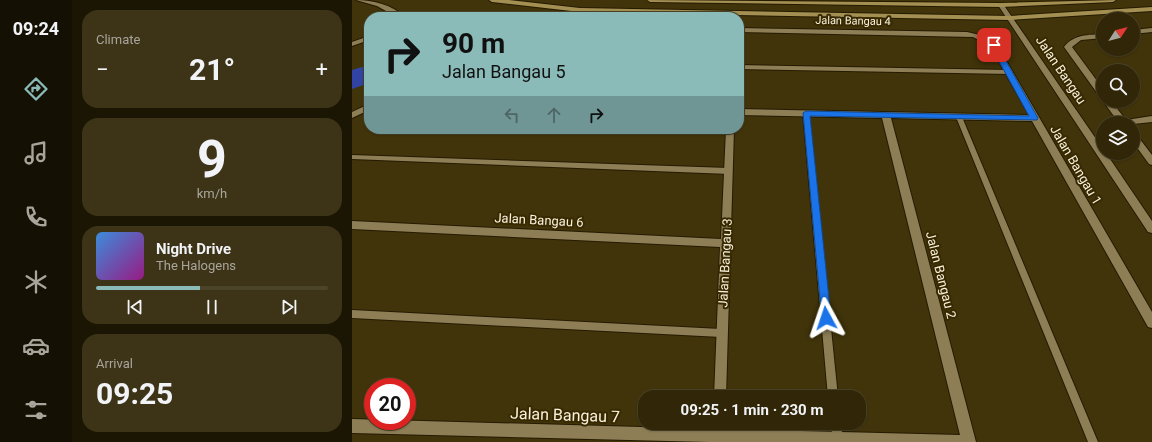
<!DOCTYPE html>
<html lang="en">
<head>
<meta charset="utf-8">
<style>
  :root { --surface:#312708; --page:#3d3316; --text:#f1f3f6; --muted:#a8a59c; --line:#4c4429; --accent:#8bbbb9 }
  body { margin:0; font-family:Roboto,sans-serif; background:var(--page); color:var(--text); height:100vh; display:flex; flex-direction:column; font-size:15px; white-space:nowrap }
  * { box-sizing:border-box; margin:0 }
  p { font-size:13px; color:var(--muted) }
  .icon { flex:none; width:22px; height:22px; fill:none; stroke:currentColor; stroke-width:2; stroke-linecap:round; stroke-linejoin:round }
  .map { position:relative; flex:1; overflow:hidden }
  .side { display:flex; flex-direction:column; gap:10px; padding:10px; background:#1b1504; width:280px }
  .side>* { flex:none }
  .hud { position:absolute; left:12px; top:12px; width:380px; height:122px; border-radius:16px; box-shadow:0 1px 3px #0004,0 0 0 1px var(--line); background:#8bbbb9; color:#111; overflow:hidden }
  .needle { width:26px; rotate:54deg }
  .tools { position:absolute; left:744px; top:12px; display:grid; gap:8px }
  .tools a { display:grid; place-items:center; width:44px; height:44px; border-radius:50%; background:var(--surface); box-shadow:0 1px 3px #0004,0 0 0 1px var(--line); font-size:20px }
  .speed { position:absolute; left:12px; top:378px; display:flex; gap:8px; font-size:20px; font-weight:700; text-align:center }
  .speed>* { display:grid; place-content:center; width:52px; height:52px; border-radius:50%; background:var(--surface); box-shadow:0 1px 3px #0004,0 0 0 1px var(--line); line-height:1 }
  .speed .limit { border:6px solid #d22; background:#fff; color:#111 }
  .pin { position:absolute; display:grid; place-items:center; width:34px; height:34px; color:#fff; margin:-17px; border-radius:8px; box-shadow:0 2px 6px #0006 }
  .me { position:absolute; width:44px; margin:-22px; rotate:355deg; stroke-linejoin:round; filter:drop-shadow(0 0 3px #0008) }
  .turn { display:flex; align-items:center; gap:14px; height:84px; padding:0 12px; font-size:18px }
  .turn .icon { width:52px; height:52px; stroke-width:2.5 }
  .turn b { display:block; font-size:28px; line-height:34px }
  .lanes { display:flex; align-items:center; height:38px; padding:0 12px; background:#0003; justify-content:center; gap:20px; direction:ltr }
  .lanes .off { opacity:.35 }
  .big { font-size:30px; font-weight:700; line-height:1.1 }
  .side .card { flex:1; display:flex; flex-direction:column; justify-content:center; gap:6px; min-width:0; padding:0 14px; border-radius:16px; background:var(--page) }
  .side .dial { align-items:center; gap:0 }
  .dial b { font-size:52px; line-height:1 }
  .song { display:flex; align-items:center; gap:12px }
  .cover { width:48px; height:48px; border-radius:6px; background:linear-gradient(135deg,hsl(210 70% 55%),hsl(310 70% 35%)) }
  .played { height:4px; border-radius:2px; background:linear-gradient(90deg,var(--accent) 45%,var(--line) 45%) }
  .keys { display:flex; justify-content:space-around; direction:ltr }
  .heat { display:flex; justify-content:space-between; align-items:center; font-size:22px; direction:ltr }
  .trip { position:absolute; left:286px; top:390px; width:228px; height:40px; border-radius:16px; background:var(--surface); box-shadow:0 1px 3px #0004,0 0 0 1px var(--line); font-weight:700; line-height:40px; text-align:center }
  main { display:flex; flex:1; min-height:0 }
  .menu { display:flex; flex-direction:column; width:72px; justify-content:space-around; align-items:center; background:#141003; color:var(--muted) }
  .menu .icon { width:28px; height:28px }
  .menu .current { color:var(--accent) }
  .menu b { font-size:18px; color:var(--text) }
  .map>svg:first-child { display:block }
  .lines { fill:none; stroke-linecap:round; stroke-linejoin:round }
  .river { fill:#3144a5; fill-rule:evenodd }
  .lane-casing { stroke:#251b00; stroke-width:2 }
  .street-casing { stroke:#251b00; stroke-width:2 }
  .secondary-casing { stroke:#251b00; stroke-width:2 }
  .lane { fill:#8d7e56; fill-rule:evenodd }
  .street { fill:#8d7e56; fill-rule:evenodd }
  .secondary { fill:#a48f52; fill-rule:evenodd }
  .route { fill:#1a73e8; stroke:#114b97 }
  .labels { text-anchor:middle; dominant-baseline:central; stroke-width:4; stroke-linejoin:round; paint-order:stroke }
  .far-street-label { font-size:11px; fill:#f9f1dc; stroke:#372900 }
  .street-label { font-size:13px; fill:#f9f1dc; stroke:#372900 }
  .near-street-label { font-size:16px; fill:#f9f1dc; stroke:#372900 }
</style>
</head>
<body>
<main>
<nav class="menu">
<b>09:24</b>
<svg class="icon current" aria-label="directions" viewBox="0 0 24 24"><path d="M12 3l9 9-9 9-9-9zM9 14v-3h6M13 9l2 2-2 2"/></svg>
<svg class="icon" aria-label="music" viewBox="0 0 24 24"><path d="M9 18V5l10-2v13"/><circle cx="6" cy="18" r="3"/><circle cx="16" cy="16" r="3"/></svg>
<svg class="icon" aria-label="phone" viewBox="0 0 24 24"><path d="M5 4h4l2 5-3 2q2 4 5 5l2-3 5 2v4C11 20 4 13 5 4z"/></svg>
<svg class="icon" aria-label="climate" viewBox="0 0 24 24"><path d="M12 3v18M4 7l16 10M4 17L20 7"/></svg>
<svg class="icon" aria-label="car" viewBox="0 0 24 24"><path d="M5 17H2v-5l4-1 3-4h7l3 4 3 1v5h-3M9 17h6M6 11h13"/><circle cx="7" cy="17" r="2"/><circle cx="17" cy="17" r="2"/></svg>
<svg class="icon" aria-label="filters" viewBox="0 0 24 24"><path d="M4 7h16M4 17h16"/><circle cx="9" cy="7" r="2"/><circle cx="15" cy="17" r="2"/></svg>
</nav>
<section class="side">
<div class="card"><p>Climate</p>
<div class="heat"><a>−</a><b class="big">21°</b><a>+</a></div>
</div>
<div class="card dial"><b>9</b><p>km/h</p></div>
<div class="card">
<div class="song"><i class="cover"></i><div><b>Night Drive</b><p>The Halogens</p></div></div>
<div class="played"></div>
<div class="keys"><svg class="icon" aria-label="previous" viewBox="0 0 24 24"><path d="M18 5L8 12l10 7zM5 5v14"/></svg><svg class="icon" aria-label="pause" viewBox="0 0 24 24"><path d="M8 5v14M16 5v14"/></svg><svg class="icon" aria-label="next" viewBox="0 0 24 24"><path d="M6 5l10 7-10 7zM19 5v14"/></svg></div>
</div>
<div class="card"><p>Arrival</p><b class="big">09:25</b></div>
</section>
<div class="map">
<svg width="800" height="442" viewBox="0 0 800 442">
  <rect width="100%" height="100%" fill="#41340a"/>
  <g class="lines">
    <polygon class="river" points="17,65 17,83 0,89 0,70"/>
    <defs>
      <g id="lane">
        <polygon points="387,65 658,70 661,72 658,74 387,69"/>
        <polygon points="454,111 457,113 486,397 476,397 451,113"/>
        <polygon points="605,115 609,115 610,117 746,442 736,442 604,117"/>
        <polygon points="0,155 377,168 381,171 377,174 0,159"/>
        <polygon points="0,310 369,329 372,330 374,333 372,336 369,337 0,318"/>
        <polygon points="479,423 489,423 491,442 481,442"/>
      </g>
      <g id="street">
        <path d="M4,0C21,0 40,5 53,17H45L25,6Z"/>
        <polygon points="647,4 651,4 751,149 751,153 754,153 800,221 800,233 796,232 646,5"/>
        <polygon points="387,28 615,32 632,36 644,43 800,312 800,328 796,327 680,121 539,118 624,442 357,442 0,433 0,419 360,429 360,423 374,423 374,429 608,435 530,118 387,115 387,109 677,115 638,46 621,37 387,32"/>
        <polygon points="800,28 800,32 781,34 781,30"/>
        <path d="M751,34V38L729,40L720,47L751,89V97H748L712,47C722,34 736,35 751,34Z"/>
        <polygon points="17,36 17,40 0,46 0,42"/>
        <polygon points="751,101 759,101 774,120 800,116 800,122 781,124 781,123 767,123"/>
        <polygon points="17,104 17,110 0,118 0,112"/>
        <polygon points="374,129 382,129 374,397 362,397 368,247 0,229 0,221 369,239"/>
        <polygon points="781,133 784,134 800,155 800,165 797,164 781,142"/>
      </g>
      <g id="secondary">
        <polygon points="137,0 157,0 228,8 658,16 800,7 800,11 658,20 228,12 140,2"/>
        <polygon points="295,0 649,3 764,0 761,2 649,7 298,2"/>
      </g>
    </defs>
    <use href="#lane" class="lane-casing"/>
    <use href="#street" class="street-casing"/>
    <use href="#secondary" class="secondary-casing"/>
    <use href="#lane" class="lane"/>
    <use href="#street" class="street"/>
    <use href="#secondary" class="secondary"/>
  </g>
  <polygon class="route" points="639,43 645,45 686,118 685,120 458,116 479,318 478,321 474,323 470,321 451,113 454,111 677,116 638,45"/>
  <g class="labels">
    <g class="far-street-label">
      <text transform="translate(501 21) rotate(1)">Jalan Bangau 4</text>
    </g>
    <g class="street-label">
      <text transform="translate(709 70) rotate(56)">Jalan Bangau</text>
      <text transform="translate(724 165) rotate(60)">Jalan Bangau 1</text>
      <text transform="translate(187 220) rotate(3)">Jalan Bangau 6</text>
      <text transform="translate(373 263) rotate(-87)">Jalan Bangau 3</text>
      <text transform="translate(589 275) rotate(76)">Jalan Bangau 2</text>
    </g>
    <g class="near-street-label">
      <text transform="translate(213 415) rotate(2)">Jalan Bangau 7</text>
    </g>
  </g>
</svg>
<div class="tools">
<a><svg class="needle" viewBox="-14 -14 28 28"><path d="M0-13l5 13h-10z" fill="#e53935"/><path d="M0 13l5-13h-10z" fill="#a8a59c"/></svg></a>
<a><svg class="icon" aria-label="search" viewBox="0 0 24 24"><circle cx="10" cy="10" r="6"/><path d="M15 15l6 6"/></svg></a>
<a><svg class="icon" aria-label="layers" viewBox="0 0 24 24"><path d="M12 4l9 5-9 5-9-5zM3 14l9 5 9-5"/></svg></a>
</div>
<div class="speed"><div class="limit">20</div></div>
<div class="pin" style="left:642px;top:45px;background:#d93025"><svg class="icon" aria-label="arrive" viewBox="0 0 24 24"><path d="M6 21V4h12l-3 4 3 4H6"/></svg></div>
<svg class="me" style="left:474px;top:318px" viewBox="-20 -20 40 40"><path d="M0-17L14 15 0 8-14 15z" fill="#1a73e8" stroke="#fff" stroke-width="4"/></svg>
<div class="trip">09:25 · 1 min · 230 m</div>
<div class="hud">
<div class="turn"><svg class="icon" aria-label="right" viewBox="0 0 24 24"><path d="M7 20v-9h11M14 6l5 5-5 5"/></svg><div><b>90 m</b>Jalan Bangau 5</div></div>
<div class="lanes"><svg class="icon off" aria-label="left" viewBox="0 0 24 24"><path d="M17 20v-9H6M10 6l-5 5 5 5"/></svg><svg class="icon off" aria-label="ahead" viewBox="0 0 24 24"><path d="M12 20V5M6 11l6-6 6 6"/></svg><svg class="icon" aria-label="right" viewBox="0 0 24 24"><path d="M7 20v-9h11M14 6l5 5-5 5"/></svg></div>
</div>
</div>
</main>
</body>
</html>
